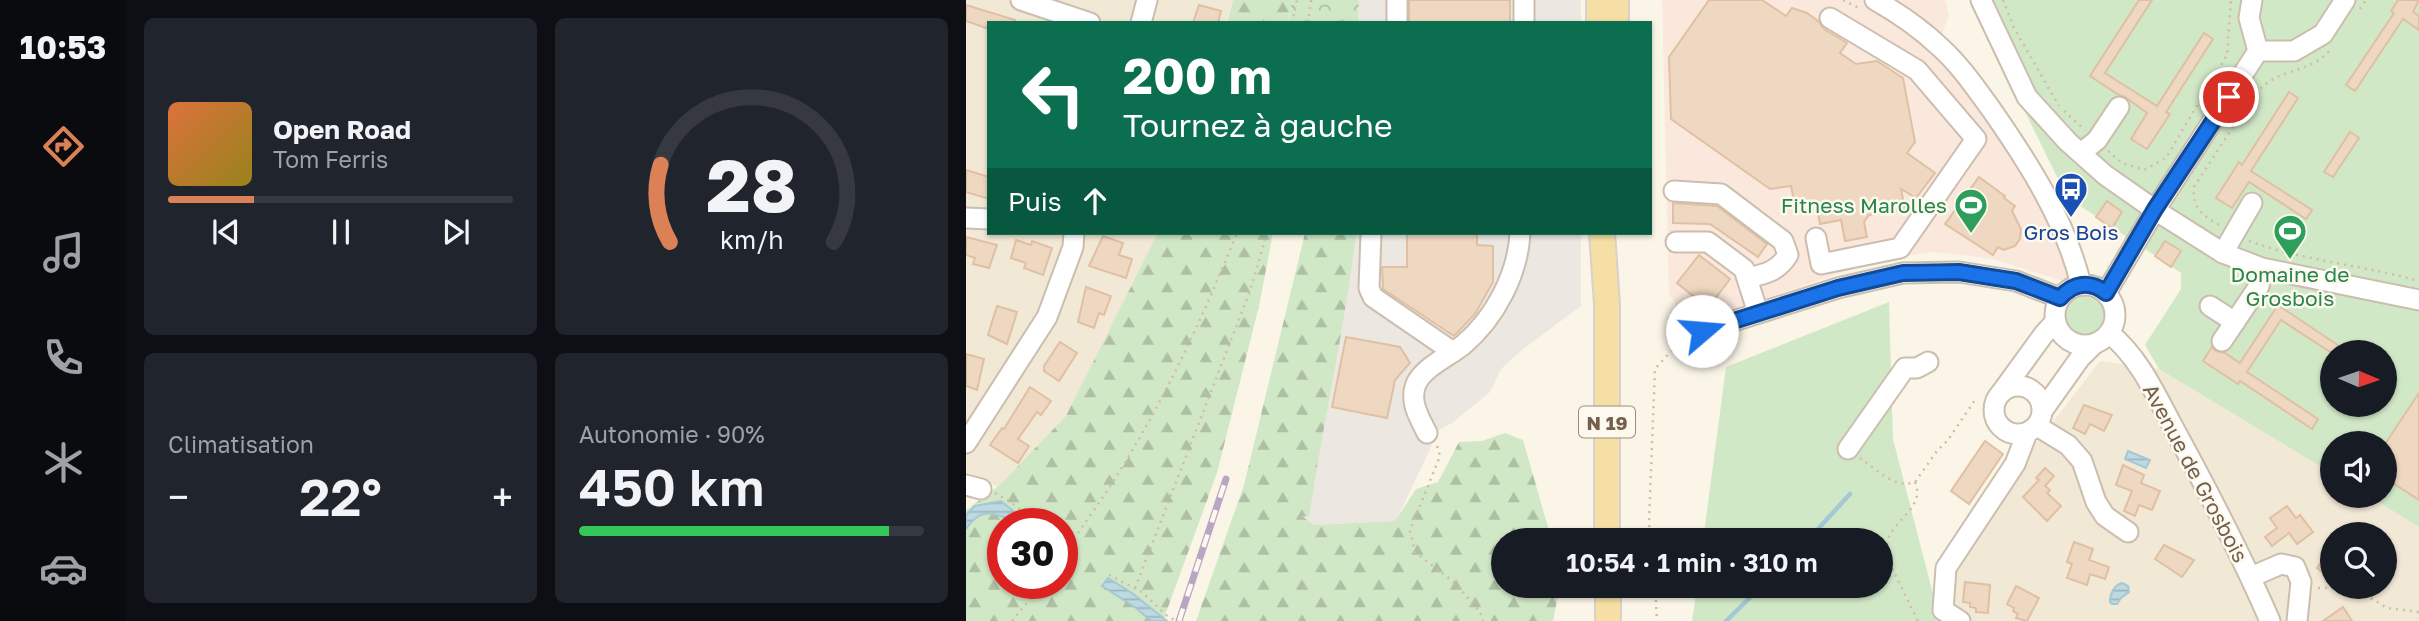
<!DOCTYPE html>
<html lang="fr">
<head>
<meta charset="utf-8">
<style>
  :root { --surface:#171b24; --page:#20242c; --text:#f1f3f6; --muted:#9ea1a6; --line:#363941; --accent:#dc8156 }
  body { margin:0; font-family:"Golos Text",sans-serif; background:var(--page); color:var(--text); height:100vh; display:flex; flex-direction:column; font-size:26px; white-space:nowrap }
  * { box-sizing:border-box; margin:0 }
  p { font-size:23px; color:var(--muted) }
  .icon { flex:none; width:38px; height:38px; fill:none; stroke:currentColor; stroke-width:2; stroke-linecap:round; stroke-linejoin:round }
  .map { position:relative; flex:1; overflow:hidden }
  .sheet { display:flex; flex-direction:column; gap:18px; padding:18px; background:#0d0f14; width:840px }
  .sheet>* { flex:none }
  .top-card { position:absolute; left:21px; top:21px; width:665px; height:214px; border-radius:0px; box-shadow:0 2px 5px #0004; background:#0b6e4f; color:#fff; overflow:hidden }
  .needle { width:46px; rotate:92deg }
  .buttons { position:absolute; left:1354px; top:340px; display:grid; gap:14px }
  .buttons a { display:grid; place-items:center; width:77px; height:77px; border-radius:50%; background:var(--surface); box-shadow:0 2px 5px #0004; font-size:35px }
  .speed { position:absolute; left:21px; top:508px; display:flex; gap:14px; font-size:35px; font-weight:700; text-align:center }
  .speed>* { display:grid; place-content:center; width:91px; height:91px; border-radius:50%; background:var(--surface); box-shadow:0 2px 5px #0004; line-height:1 }
  .speed .limit { border:10px solid #d22; background:#fff; color:#111 }
  .pin { position:absolute; display:grid; place-items:center; width:60px; height:60px; color:#fff; margin:-30px; border:4px solid #fff; border-radius:50%; box-shadow:0 2px 7px #0007 }
  .me { position:absolute; width:77px; margin:-38px; rotate:72deg; stroke-linejoin:round; filter:drop-shadow(0 0 5px #0008) }
  .turn { display:flex; align-items:center; gap:24px; height:147px; padding:0 21px; font-size:32px }
  .turn .icon { width:91px; height:91px; stroke-width:2.5 }
  .turn b { display:block; font-size:49px; line-height:60px }
  .then { display:flex; align-items:center; height:66px; padding:0 21px; background:#0003; gap:14px; font-size:26px }
  .big { font-size:52px; font-weight:600; line-height:1.1 }
  .sheet .widget { flex:1; display:flex; flex-direction:column; justify-content:center; gap:10px; min-width:0; padding:0 24px; border-radius:10px; background:var(--page) }
  .sheet .dial { align-items:center; gap:0 }
  .dial svg { height:182px; overflow:visible; fill:none; stroke:var(--line); stroke-width:7; stroke-linecap:round; text-anchor:middle }
  .dial text { fill:var(--text); stroke:none }
  .song { display:flex; align-items:center; gap:21px }
  .cover { width:84px; height:84px; border-radius:10px; background:linear-gradient(135deg,hsl(20 70% 55%),hsl(50 70% 35%)) }
  .played { height:7px; border-radius:4px; background:linear-gradient(90deg,var(--accent) 25%,var(--line) 25%) }
  .keys { display:flex; justify-content:space-around; direction:ltr }
  .heat { display:flex; justify-content:space-between; align-items:center; font-size:38px; direction:ltr }
  .charge { height:10px; border-radius:5px; background:linear-gradient(90deg,#34c759 90%,var(--line) 0) }
  .sheet .tiles { flex:1; display:grid; gap:18px; grid-template-columns:repeat(2,1fr) }
  .trip { position:absolute; left:525px; top:528px; width:402px; height:70px; border-radius:35px; background:var(--surface); box-shadow:0 2px 5px #0004; font-weight:600; line-height:70px; text-align:center }
  main { display:flex; flex:1; min-height:0 }
  .tab-bar { display:flex; flex-direction:column; width:126px; justify-content:space-around; align-items:center; background:#090b0e; color:var(--muted) }
  .tab-bar .icon { width:49px; height:49px }
  .tab-bar .current { color:var(--accent) }
  .tab-bar b { font-size:32px; color:var(--text) }
  .map>svg:first-child { display:block }
  .residential { fill:#f2e8d6; fill-rule:evenodd }
  .commercial { fill:#fae8dc }
  .industrial { fill:#ece7e1 }
  .grass { fill:#d1e8c7; fill-rule:evenodd }
  .forest { fill:url(#forest-firs); fill-rule:evenodd }
  .park { fill:url(#park-crowns) }
  .water { fill:url(#water-rules); stroke:#a4c8d4; stroke-width:2 }
  .lines { fill:none; stroke-linecap:round; stroke-linejoin:round }
  .stream { stroke:#a4c8d4; stroke-width:4.5 }
  .building { fill:#eed8c1; stroke:#e0c0a3; stroke-width:2 }
  .minor-casing { stroke:#ccbeae; stroke-width:23 }
  .major-casing { stroke:#d8d2cd; stroke-width:28 }
  .path { stroke:#d3bba4; stroke-width:2.5; stroke-dasharray:2 5; stroke-linecap:butt }
  .minor { stroke:#fff; stroke-width:19 }
  .major { stroke:#f5dfa5; stroke-width:24 }
  .rail-casing { stroke:#b9a6c4; stroke-width:7 }
  .rail { stroke:#fef9ee; stroke-width:4.5; stroke-dasharray:13; stroke-linecap:butt }
  .route-casing { stroke:#114b97; stroke-width:18 }
  .route { stroke:#1a73e8; stroke-width:12 }
  .labels { text-anchor:middle; dominant-baseline:central; stroke-width:5; stroke-linejoin:round; paint-order:stroke }
  .shield { fill:#fef9ee; stroke:#9d8d7d; stroke-width:2 }
  .shield-label { font-size:19px; font-weight:bold; fill:#735f4d }
  .leisure-label { font-size:21px; fill:#27864d; stroke:#fef9ee; text-anchor:end }
  .transit-label { font-size:21px; fill:#164399; stroke:#fef9ee }
  .street-label { font-size:21px; fill:#735f4d; stroke:#fef9ee }
</style>
</head>
<body>
<main>
<nav class="tab-bar">
<b>10:53</b>
<svg class="icon current" aria-label="directions" viewBox="0 0 24 24"><path d="M12 3l9 9-9 9-9-9zM9 14v-3h6M13 9l2 2-2 2"/></svg>
<svg class="icon" aria-label="music" viewBox="0 0 24 24"><path d="M9 18V5l10-2v13"/><circle cx="6" cy="18" r="3"/><circle cx="16" cy="16" r="3"/></svg>
<svg class="icon" aria-label="phone" viewBox="0 0 24 24"><path d="M5 4h4l2 5-3 2q2 4 5 5l2-3 5 2v4C11 20 4 13 5 4z"/></svg>
<svg class="icon" aria-label="climate" viewBox="0 0 24 24"><path d="M12 3v18M4 7l16 10M4 17L20 7"/></svg>
<svg class="icon" aria-label="car" viewBox="0 0 24 24"><path d="M5 17H2v-5l4-1 3-4h7l3 4 3 1v5h-3M9 17h6M6 11h13"/><circle cx="7" cy="17" r="2"/><circle cx="17" cy="17" r="2"/></svg>
</nav>
<section class="sheet">
<div class="tiles">
<div class="widget">
<div class="song"><i class="cover"></i><div><b>Open Road</b><p>Tom Ferris</p></div></div>
<div class="played"></div>
<div class="keys"><svg class="icon" aria-label="previous" viewBox="0 0 24 24"><path d="M18 5L8 12l10 7zM5 5v14"/></svg><svg class="icon" aria-label="pause" viewBox="0 0 24 24"><path d="M8 5v14M16 5v14"/></svg><svg class="icon" aria-label="next" viewBox="0 0 24 24"><path d="M6 5l10 7-10 7zM19 5v14"/></svg></div>
</div>
<div class="widget dial"><svg viewBox="0 0 100 80">
<path d="M14 69A42 42 0 1 1 86 69"/>
<path d="M14 69A42 42 0 0 1 10 35" stroke="#dc8156"/>
<text x="50" y="56" font-size="32" font-weight="700">28</text>
<text x="50" y="72" font-size="11">km/h</text>
</svg></div>
<div class="widget"><p>Climatisation</p>
<div class="heat"><a>−</a><b class="big">22°</b><a>+</a></div>
</div>
<div class="widget"><p>Autonomie · 90%</p><b class="big">450 km</b><div class="charge"></div></div>
</div>
</section>
<div class="map">
<svg width="1453" height="621" viewBox="0 0 1453 621">
  <defs>
    <pattern id="forest-firs" width="22" height="20" patternUnits="userSpaceOnUse" patternTransform="scale(1.75)"><rect width="22" height="20" fill="#d1e8c7"/><path d="M5 1l3.5 6h-7zM16 11l3.5 6h-7z" fill="#aebfa4"/></pattern>
    <pattern id="park-crowns" width="20" height="18" patternUnits="userSpaceOnUse" patternTransform="scale(1.75)"><rect width="20" height="18" fill="#d1e8c7"/><path d="M2 6a3 3 0 1 1 6 0M12 15a3 3 0 1 1 6 0" fill="none" stroke="#aebfa4"/></pattern>
    <pattern id="water-rules" width="6" height="5" patternUnits="userSpaceOnUse" patternTransform="scale(1.75)"><rect width="6" height="5" fill="#bddae3"/><path d="M0 2.5h6" fill="none" stroke="#9eb4ba"/></pattern>
  </defs>
  <rect width="100%" height="100%" fill="#fbf5e8"/>
  <g class="residential">
    <polygon points="0,0 267,0 260,23 23,23 23,233 203,233 55,497 0,473"/>
    <path d="M1134,361L1193,369L1367,474V495H1401L1453,527V621H986L984,554ZM1367,534H1419V586H1367Z"/>
  </g>
  <polygon class="commercial" points="696,0 979,0 983,15 968,54 1010,98 1087,230 1104,274 1100,282 1027,259 969,252 913,260 721,325 703,293"/>
  <g class="industrial">
    <polygon points="393,0 615,0 615,23 392,23"/>
    <polygon points="374,233 615,233 615,306 556,350 535,369 524,392 486,423 473,430 430,521 347,525 333,514"/>
  </g>
  <g class="grass">
    <path d="M1004,0H1453V527L1401,495H1419V443H1367V474L1193,369L1179,345L1215,289V273L1101,197ZM1367,352H1419V404H1367Z"/>
    <circle cx="1119" cy="315" r="20"/>
    <polygon points="923,302 927,439 974,621 726,621 731,586 915,586 915,541 737,541 760,367"/>
  </g>
  <g class="forest">
    <polygon points="267,0 326,0 322,23 261,23"/>
    <path d="M192,233H307L293,306L251,473L197,621H0V510L34,485L100,416ZM37,523H96V583H37Z"/>
    <path d="M339,233H390C379,328 357,422 343,517L336,516L348,525L429,521L450,489L472,482L493,442L516,441L539,433L557,440L586,541H537V586H594L587,621H230L278,485Z"/>
  </g>
  <polygon class="park" points="326,0 393,0 392,23 322,23"/>
  <g class="water">
    <polygon points="1162,451 1184,460 1180,468 1159,459"/>
    <path d="M35,501L62,523C37,523 20,498 0,529V515L9,506Z"/>
    <polygon points="142,578 166,593 201,621 185,621 170,608 136,586"/>
    <path d="M1156,583L1162,586L1163,592L1155,598L1151,604H1146L1144,602C1144,594 1148,585 1156,583Z"/>
  </g>
  <g class="lines">
    <g class="stream">
      <polyline points="841,541 884,494"/>
      <polyline points="760,621 796,586"/>
    </g>
  </g>
  <g class="building">
    <rect x="443" y="0" width="101" height="23"/>
    <polygon points="743,0 796,0 820,16 826,8 841,13 852,21 858,29 881,43 874,53 890,64 911,61 937,78 949,142 941,153 969,173 950,198 935,189 939,209 903,215 898,222 901,237 879,241 875,220 854,224 850,203 829,206 825,186 804,189 705,119 703,57"/>
    <polygon points="1173,0 1186,0 1139,73 1191,106 1238,33 1247,39 1200,112 1204,114 1181,149 1165,139 1181,113 1159,97 1153,95 1124,76"/>
    <polygon points="1432,0 1453,0 1447,12 1453,16 1453,30 1437,19 1389,91 1380,85 1428,13 1425,11"/>
    <polygon points="0,5 49,20 49,23 23,23 23,29 0,21"/>
    <polygon points="233,5 255,11 252,23 227,23"/>
    <polygon points="1323,92 1332,98 1285,171 1346,210 1340,219 1283,182 1266,208 1250,198 1273,162 1276,165"/>
    <polygon points="1384,132 1393,138 1367,177 1358,172"/>
    <polygon points="0,170 23,177 23,199 0,192"/>
    <polygon points="1013,177 1039,196 1038,198 1049,206 1046,211 1055,229 1054,239 1049,246 1038,250 1032,247 1027,255 979,224"/>
    <polygon points="1141,201 1156,212 1146,228 1130,217"/>
    <polygon points="707,203 751,206 801,244 792,257 744,224 707,223"/>
    <polygon points="441,233 511,233 511,245 527,246 527,282 509,314 488,336 417,289 416,267 441,267"/>
    <polygon points="137,236 157,243 153,255 166,259 160,278 123,266"/>
    <polygon points="0,237 31,245 23,268 7,264 9,258 0,255"/>
    <polygon points="50,240 65,245 66,241 86,248 77,275 58,268 60,263 45,258"/>
    <polygon points="1199,241 1215,251 1205,267 1189,256"/>
    <polygon points="733,255 764,279 742,308 711,283"/>
    <polygon points="120,287 145,296 138,315 133,313 128,328 112,322"/>
    <polygon points="1312,305 1382,352 1367,352 1367,354 1315,320 1281,372 1352,419 1346,429 1274,381 1272,384 1237,361 1246,347 1250,351 1259,353 1274,363"/>
    <polygon points="31,306 51,312 41,344 22,335"/>
    <polygon points="380,337 434,347 444,363 429,380 421,418 366,407"/>
    <polygon points="94,342 111,353 93,381 78,371 78,366"/>
    <polygon points="0,354 18,359 11,390 0,386"/>
    <polygon points="64,387 85,401 75,415 71,412 52,439 63,446 52,463 24,445 36,428 38,429"/>
    <polygon points="1453,393 1453,500 1419,478 1419,444"/>
    <polygon points="1118,405 1146,415 1138,431 1124,424 1119,434 1107,428"/>
    <polygon points="1019,441 1037,454 1003,504 985,491"/>
    <polygon points="1157,465 1178,475 1175,483 1194,491 1186,510 1173,505 1169,516 1158,511 1166,491 1150,485"/>
    <polygon points="1079,468 1088,476 1079,486 1084,490 1081,493 1095,506 1081,521 1057,497 1073,480 1070,478"/>
    <polygon points="1321,506 1330,518 1334,515 1347,532 1331,544 1323,533 1306,546 1299,537 1311,528 1304,518"/>
    <polygon points="1108,542 1127,549 1123,560 1143,567 1139,579 1124,574 1121,585 1101,578 1106,564 1101,562"/>
    <polygon points="1198,545 1228,560 1216,577 1189,559"/>
    <polygon points="1359,557 1367,563 1360,575 1351,568"/>
    <polygon points="999,582 1024,585 1022,613 1010,612 1010,608 1004,607 1004,603 997,602"/>
    <polygon points="1050,586 1073,598 1061,621 1050,618 1052,614 1047,611 1048,608 1041,604"/>
    <polygon points="1377,607 1386,621 1357,621"/>
  </g>
  <g class="lines">
    <defs>
      <g id="minor">
        <polyline points="55,0 124,23"/>
        <path d="M909,0C932,13 955,29 974,47C994,65 1009,87 1025,109C1062,162 1100,221 1115,285"/>
        <polyline points="1015,0 1061,97 1102,142 1139,175 1189,210 1257,253 1296,268 1453,300"/>
        <polyline points="1286,0 1283,18 1292,51 1328,51 1357,34 1379,0"/>
        <polyline points="175,23 181,0"/>
        <polyline points="431,23 431,0"/>
        <polyline points="558,23 558,0"/>
        <polyline points="1115,153 1131,140 1153,107"/>
        <path d="M708,191L755,194L817,241L822,255C812,271 800,274 781,278"/>
        <polyline points="0,218 23,219"/>
        <polyline points="405,233 403,288 407,297 487,352"/>
        <polyline points="850,238 855,264 934,248 1010,139 951,70 864,18"/>
        <polyline points="710,242 742,242 778,269 792,313"/>
        <polyline points="1257,253 1286,203"/>
        <circle cx="1119" cy="315" r="30"/>
        <polyline points="1140,293 1189,210 1292,51"/>
        <polyline points="1244,306 1269,322"/>
        <polyline points="736,331 872,288 937,273 993,272 1050,281 1094,298"/>
        <path d="M1143,333C1172,356 1189,393 1206,425C1241,489 1275,554 1304,621"/>
        <polyline points="1256,341 1293,286 1296,268"/>
        <circle cx="1052" cy="410" r="24"/>
        <polyline points="1035,393 1078,334 1089,322"/>
        <polyline points="1077,410 1114,358 1128,344"/>
        <polyline points="1071,426 1102,445 1116,461 1130,502 1139,516 1162,532"/>
        <path d="M461,433C453,417 442,400 451,382C460,366 483,356 497,345C529,318 552,274 554,233"/>
        <polyline points="0,443 81,317 107,247 108,233"/>
        <polyline points="882,449 939,368 951,368 962,362"/>
        <polyline points="0,485 15,489"/>
        <polyline points="1285,577 1315,564 1329,567 1335,582 1331,621"/>
        <polyline points="994,621 977,610 980,568 1049,464 1061,433"/>
      </g>
      <g id="major">
        <polyline points="633,0 633,23"/>
        <polyline points="650,0 650,23"/>
        <polyline points="636,233 641,304 641,541"/>
        <polyline points="642,586 642,621"/>
      </g>
    </defs>
    <use href="#minor" class="minor-casing"/>
    <use href="#major" class="major-casing"/>
    <g class="path">
      <polyline points="877,0 893,8"/>
      <polyline points="1037,0 1048,28 1093,106"/>
      <polyline points="1394,9 1400,0"/>
      <polyline points="326,23 331,0"/>
      <polyline points="342,23 345,0"/>
      <polyline points="1098,111 1119,130"/>
      <polyline points="1142,151 1156,163 1178,170 1200,158 1261,55 1265,0"/>
      <path d="M1253,225C1236,215 1226,208 1228,187L1285,99C1290,94 1295,87 1301,83C1324,67 1346,72 1366,48"/>
      <path d="M1283,241C1338,261 1397,265 1453,281"/>
      <polyline points="471,446 474,456 444,531 449,552 490,584 514,612 517,621"/>
      <path d="M894,458C909,468 929,490 949,482L971,451L982,440L1011,397"/>
      <path d="M949,482C959,506 932,517 923,537C921,542 920,549 919,554L952,621"/>
      <polyline points="29,493 43,501 72,523"/>
      <polyline points="685,541 683,522 689,369 706,350 723,339"/>
      <path d="M96,556C120,521 146,486 167,449C208,380 241,307 271,233"/>
      <polyline points="143,575 176,592 200,615 210,621"/>
      <polyline points="689,586 691,621"/>
      <polyline points="169,588 284,291 301,233"/>
      <polyline points="1352,588 1387,587 1421,608 1453,612"/>
      <polyline points="46,621 77,583"/>
    </g>
    <use href="#minor" class="minor"/>
    <use href="#major" class="major"/>
    <defs>
      <polyline id="rail" points="213,621 260,479"/>
    </defs>
    <use href="#rail" class="rail-casing"/>
    <use href="#rail" class="rail"/>
  </g>
  <g class="lines">
    <defs>
      <path id="route" d="M736,331L872,288L937,273L993,272L1050,281L1094,298C1107,283 1124,280 1140,293L1189,209L1263,97"/>
    </defs>
    <use href="#route" class="route-casing"/>
    <use href="#route" class="route"/>
  </g>
  <defs>
    <symbol id="bus-pin" viewBox="-11 -11 22 30"><path d="M0 17L-7.5 6A9.5 9.5 0 1 1 7.5 6Z" fill="#1a4fb4" stroke="#fef9ee"/><path d="M-5-6H5V4H4V6H2V4H-2V6H-4V4H-5ZM-3.5-4V0h7V-4ZM-3.5 1.2v1.5H-2V1.2ZM2 1.2v1.5H3.5V1.2Z" fill="#fff"/></symbol>
    <symbol id="stadium-pin" viewBox="-11 -11 22 30"><path d="M0 17L-7.5 6A9.5 9.5 0 1 1 7.5 6Z" fill="#2e9e5b" stroke="#fef9ee"/><path d="M0-5a6.5 5 0 1 0 0 10a6.5 5 0 1 0 0-10ZM-3.5-1.8h7v3.6h-7Z" fill="#fff"/></symbol>
  </defs>
  <g fill-rule="evenodd">
    <use href="#bus-pin" x="1086" y="170" width="38" height="52"/>
    <use href="#stadium-pin" x="986" y="186" width="38" height="52"/>
    <use href="#stadium-pin" x="1305" y="212" width="38" height="52"/>
  </g>
  <g class="labels">
    <rect class="shield" x="613" y="406.5" width="56" height="31" rx="5"/>
    <g class="shield-label">
      <text x="641" y="422">N 19</text>
    </g>
    <g class="leisure-label">
      <text x="981" y="205">Fitness Marolles</text>
      <text x="1324" y="274" text-anchor="middle">Domaine de<tspan x="1324" dy="24">Grosbois</tspan></text>
    </g>
    <g class="transit-label">
      <text x="1105" y="232">Gros Bois</text>
    </g>
    <g class="street-label">
      <text transform="translate(1230 473) rotate(62)">Avenue de Grosbois</text>
    </g>
  </g>
</svg>
<div class="buttons">
<a><svg class="needle" viewBox="-14 -14 28 28"><path d="M0-13l5 13h-10z" fill="#e53935"/><path d="M0 13l5-13h-10z" fill="#9ea1a6"/></svg></a>
<a><svg class="icon" aria-label="sound" viewBox="0 0 24 24"><path d="M4 9h4l5-4v14l-5-4H4zM17 9q2 3 0 6"/></svg></a>
<a><svg class="icon" aria-label="search" viewBox="0 0 24 24"><circle cx="10" cy="10" r="6"/><path d="M15 15l6 6"/></svg></a>
</div>
<div class="speed"><div class="limit">30</div></div>
<div class="pin" style="left:1263px;top:97px;background:#d93025"><svg class="icon" aria-label="arrive" viewBox="0 0 24 24"><path d="M6 21V4h12l-3 4 3 4H6"/></svg></div>
<svg class="me" style="left:736px;top:331px" viewBox="-20 -20 40 40"><circle r="19" fill="#fff"/><path d="M0-13L10 11 0 6-10 11z" fill="#1a73e8"/></svg>
<div class="trip">10:54 · 1 min · 310 m</div>
<div class="top-card">
<div class="turn"><svg class="icon" aria-label="left" viewBox="0 0 24 24"><path d="M17 20v-9H6M10 6l-5 5 5 5"/></svg><div><b>200 m</b>Tournez à gauche</div></div>
<div class="then">Puis<svg class="icon" aria-label="ahead" viewBox="0 0 24 24"><path d="M12 20V5M6 11l6-6 6 6"/></svg></div>
</div>
</div>
</main>
</body>
</html>
